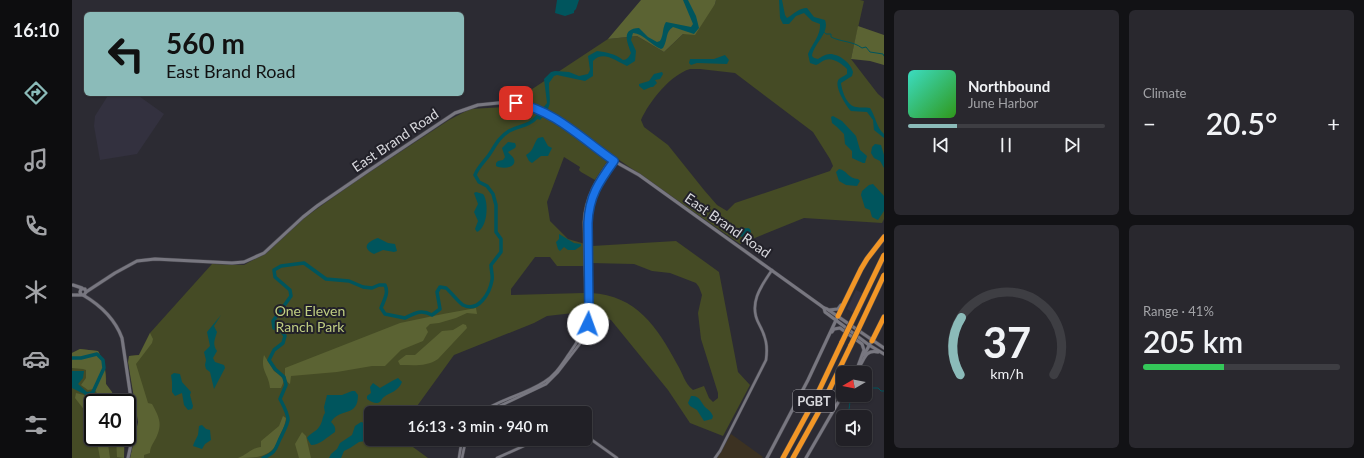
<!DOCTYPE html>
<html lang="en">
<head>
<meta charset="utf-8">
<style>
  :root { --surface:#212026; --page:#29282e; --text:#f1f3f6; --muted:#a2a3a7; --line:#3e3e43; --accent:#8bbbb9 }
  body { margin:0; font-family:Lato,sans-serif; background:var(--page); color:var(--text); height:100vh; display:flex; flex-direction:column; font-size:15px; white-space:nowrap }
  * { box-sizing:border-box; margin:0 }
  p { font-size:13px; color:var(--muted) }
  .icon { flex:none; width:22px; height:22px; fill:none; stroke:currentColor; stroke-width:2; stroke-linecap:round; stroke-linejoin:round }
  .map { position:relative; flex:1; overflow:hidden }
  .drawer { display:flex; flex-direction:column; gap:10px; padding:10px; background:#121215; width:480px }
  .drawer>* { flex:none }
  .guide { position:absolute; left:12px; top:12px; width:380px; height:84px; border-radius:6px; box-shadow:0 1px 3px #0004,0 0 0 1px var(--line); background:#8bbbb9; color:#111; overflow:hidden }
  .needle { width:26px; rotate:260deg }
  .buttons { position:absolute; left:764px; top:366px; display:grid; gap:8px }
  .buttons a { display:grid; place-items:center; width:36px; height:36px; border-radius:6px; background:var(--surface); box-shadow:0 1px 3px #0004,0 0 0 1px var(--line); font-size:20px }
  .speed { position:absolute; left:12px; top:394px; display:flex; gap:8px; font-size:20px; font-weight:700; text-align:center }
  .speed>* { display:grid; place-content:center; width:52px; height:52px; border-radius:50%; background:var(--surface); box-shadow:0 1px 3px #0004,0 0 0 1px var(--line); line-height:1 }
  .speed .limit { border:2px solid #111; border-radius:6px; background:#fff; color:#111 }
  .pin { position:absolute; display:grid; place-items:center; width:34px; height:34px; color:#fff; margin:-17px; border-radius:8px; box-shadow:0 2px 6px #0006 }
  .me { position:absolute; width:44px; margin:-22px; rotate:3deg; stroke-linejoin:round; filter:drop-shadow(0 0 3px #0008) }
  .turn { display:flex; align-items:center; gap:14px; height:84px; padding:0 16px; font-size:18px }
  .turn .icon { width:52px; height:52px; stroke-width:2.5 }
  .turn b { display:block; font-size:28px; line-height:34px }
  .big { font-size:30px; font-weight:600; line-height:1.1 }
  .drawer .widget { flex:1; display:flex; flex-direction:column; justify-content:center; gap:6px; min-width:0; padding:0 14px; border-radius:6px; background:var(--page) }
  .drawer .dial { align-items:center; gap:0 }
  .dial svg { height:104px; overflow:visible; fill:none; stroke:var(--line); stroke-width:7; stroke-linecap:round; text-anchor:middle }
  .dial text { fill:var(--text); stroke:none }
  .song { display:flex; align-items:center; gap:12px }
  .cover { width:48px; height:48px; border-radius:6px; background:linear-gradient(135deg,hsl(170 70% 55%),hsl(110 70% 35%)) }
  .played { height:4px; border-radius:2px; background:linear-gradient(90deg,var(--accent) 25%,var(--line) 25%) }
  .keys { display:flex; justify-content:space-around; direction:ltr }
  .heat { display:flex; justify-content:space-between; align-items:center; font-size:22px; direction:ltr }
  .charge { height:6px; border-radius:3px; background:linear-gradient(90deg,#34c759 41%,var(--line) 0) }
  .drawer .tiles { flex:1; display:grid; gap:10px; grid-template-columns:repeat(2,1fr) }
  .trip { position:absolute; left:292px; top:406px; width:228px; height:40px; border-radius:6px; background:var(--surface); box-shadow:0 1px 3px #0004,0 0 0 1px var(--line); font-weight:600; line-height:40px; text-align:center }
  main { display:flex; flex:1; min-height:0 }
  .dock { display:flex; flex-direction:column; width:72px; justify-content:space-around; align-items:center; background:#0d0d0f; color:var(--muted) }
  .dock .icon { width:28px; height:28px }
  .dock .on { color:var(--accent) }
  .dock b { font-size:18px; color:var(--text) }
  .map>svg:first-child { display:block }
  .commercial { fill:#3c3222 }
  .built { fill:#33313f }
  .green { fill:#454b25; fill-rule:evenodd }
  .forest { fill:#5b6333 }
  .water { fill:#00555d }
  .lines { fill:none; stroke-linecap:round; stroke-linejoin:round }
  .stream { stroke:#00555d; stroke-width:1 }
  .river { stroke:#00555d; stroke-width:3.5 }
  .tertiary-casing { stroke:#47464d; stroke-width:3.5 }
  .secondary-casing { stroke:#47464d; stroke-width:4 }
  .motorway-casing { stroke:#47464d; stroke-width:6 }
  .tertiary { stroke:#787780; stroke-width:2.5 }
  .secondary { stroke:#787780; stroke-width:3 }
  .motorway { stroke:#f29626; stroke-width:5 }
  .motorway-bridge-casing { stroke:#47464d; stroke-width:6; stroke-linecap:butt }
  .motorway-bridge { stroke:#f29626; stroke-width:5 }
  .route-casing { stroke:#114b97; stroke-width:10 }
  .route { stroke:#1a73e8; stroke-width:7 }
  .labels { text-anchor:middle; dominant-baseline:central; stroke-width:4; stroke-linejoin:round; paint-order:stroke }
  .shield { fill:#222129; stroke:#a1a0a6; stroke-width:1 }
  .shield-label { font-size:13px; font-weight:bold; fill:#d7d7dc }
  .street-label { font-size:14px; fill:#d7d7dc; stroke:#222129 }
  .park-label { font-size:14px; fill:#c0ce82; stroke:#222129 }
</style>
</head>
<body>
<main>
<nav class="dock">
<b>16:10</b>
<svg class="icon on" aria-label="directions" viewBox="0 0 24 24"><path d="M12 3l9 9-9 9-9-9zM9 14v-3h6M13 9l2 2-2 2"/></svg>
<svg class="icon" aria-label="music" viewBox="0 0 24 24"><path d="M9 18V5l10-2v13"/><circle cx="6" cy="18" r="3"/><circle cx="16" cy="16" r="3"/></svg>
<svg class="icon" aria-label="phone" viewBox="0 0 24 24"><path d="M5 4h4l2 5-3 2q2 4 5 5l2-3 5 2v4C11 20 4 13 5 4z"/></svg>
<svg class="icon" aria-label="climate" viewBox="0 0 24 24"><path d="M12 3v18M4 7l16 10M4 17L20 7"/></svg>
<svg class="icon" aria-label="car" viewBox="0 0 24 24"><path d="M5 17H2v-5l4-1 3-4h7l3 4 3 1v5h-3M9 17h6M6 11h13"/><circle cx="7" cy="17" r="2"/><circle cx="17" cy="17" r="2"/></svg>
<svg class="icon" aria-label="filters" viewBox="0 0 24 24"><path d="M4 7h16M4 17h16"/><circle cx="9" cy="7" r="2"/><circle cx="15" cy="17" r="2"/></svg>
</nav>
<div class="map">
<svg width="812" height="458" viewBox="0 0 812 458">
  <rect width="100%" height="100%" fill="#2c2b33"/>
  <polygon class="commercial" points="659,434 691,457 690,458 645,458"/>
  <g class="built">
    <polygon points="37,94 64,94 92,114 65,154 28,160 22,126 23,116"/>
    <polygon points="784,290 796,296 787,316 775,309"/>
  </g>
  <g class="green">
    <path d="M644,0H788L792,1L779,59L806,94L812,99V219L810,223L732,218L668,244L507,132L504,138L536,160L523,180L509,172L507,170L508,167L492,157L475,202L478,221L496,239L520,246L604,241L647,272L666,372L678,385L651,436L618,423L596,390L539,320L510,312L475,316L462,323L382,355L340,413H299V439H330L356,458H61L68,419L57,356L67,355L78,333L140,264L172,265L195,252L232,218L284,181L377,120L398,109L433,107L536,39L565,36L592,52L643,4ZM618,69H628L663,73L741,132L758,159L761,166L758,171L663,203L655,211L645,205L632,190L596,145L572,127L569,120C577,102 598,75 618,69ZM463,257H478L485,266H512V293L439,295V289ZM518,263L562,264L580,271L598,273L624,283L627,287L630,295L626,313L629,339L646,393V398L641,402L637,398L632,386L621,390C612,383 611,373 605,364C586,328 564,295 519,293Z"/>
    <path d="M8,349L26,351C32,362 35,371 34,384C38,390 42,395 43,403H21V437H53L52,458H0V353Z"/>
  </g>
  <g class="forest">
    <polygon points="569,0 644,0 643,4 623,35 611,34 592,52 565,36 536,39"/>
    <polygon points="786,26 812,35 812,65 798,61 779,59"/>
    <path d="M404,308L405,314L395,313L384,318L367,323L358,324L354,328L356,332L351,341L329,350L313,366H300L265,372L219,376L218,384C212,380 213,375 213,368L328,323L371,314Z"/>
    <path d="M391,324L394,325L395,328L366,359C355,367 341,365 328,365L326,361L334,355H343L370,331L381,330Z"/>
    <path d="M78,333L81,339L80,343L64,364L76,403L80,404C87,417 91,424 84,438C81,444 78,447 78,453L72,455V458H58L66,422L56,362L57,356L67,355Z"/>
    <path d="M8,349L26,351C32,362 34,371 34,384L40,392L43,403H32L22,389L16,390L9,385L14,378V370L11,369L0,368V353Z"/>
    <path d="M192,355L202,371L209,376L212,381L209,388H198C197,374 188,371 192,355Z"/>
    <polygon points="4,393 12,395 21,407 21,426 17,416 3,398"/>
    <path d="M211,416L214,418C213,425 211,429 208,435C206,439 206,443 203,447C194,458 180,458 166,458C175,455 179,448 189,447V441L207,426Z"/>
    <polygon points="230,432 234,436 239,458 227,458 223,444"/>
    <polygon points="24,437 35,437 38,458 28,458"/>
    <polygon points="43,437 52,437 52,458 45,457 44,438"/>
  </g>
  <g class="water">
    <polygon points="485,0 507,0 504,9 502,11 502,13 493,16 483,13"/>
    <path d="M611,0H616L624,16L627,28L622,34L601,27C593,32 596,40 591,48L589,49C579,45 572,34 561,33L559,40L564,51L563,61L555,66C544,61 531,50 521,61V76L513,81L485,75L482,76L477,83C477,102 482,104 468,120L463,118L475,103L472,79L479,72L483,71L497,72L507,76L516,74L518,70L516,56L525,51C534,52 544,54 551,60C555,60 557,57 559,53C555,41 549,29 567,28L576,37L585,42L588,41C592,35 590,28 594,22L619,27L621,24Z"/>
    <path d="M707,0H710L713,15L715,18C722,14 727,8 735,8L742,17L753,20C758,33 742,43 740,56L742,58L746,59C749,57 754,54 758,54C767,54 779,63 781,72L780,76L769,83C770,92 775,106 784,107C789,108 793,107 798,108C804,117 804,127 812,134V138L802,130L801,120L795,112L779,111C774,106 761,85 767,79C769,77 773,76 775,74V69C770,64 761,57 753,60C750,61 747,64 744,65L738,63L736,54C740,44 749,35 748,24L740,21L732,13L724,16L717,24H711L708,18Z"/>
    <polygon points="653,55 657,60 655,64 625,63 619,65 617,63 618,59 642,59"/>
    <polygon points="590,72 591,74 588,79 583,80 585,83 581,87 579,87 572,90 567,86 567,84 577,81 582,74"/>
    <polygon points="761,116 770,121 784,136 788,150 795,156 793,163 791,163 780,158 780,151 773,144 772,134 765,127 760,123 759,117"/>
    <path d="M471,137L476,146L480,148L476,156H469L460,163L457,161L454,155C462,151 461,144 466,138Z"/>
    <path d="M436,142L443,143L444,146L443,148L436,152C437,154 441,156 442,159C445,169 429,169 424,166V163L426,161L431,160L433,157L430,148Z"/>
    <polygon points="803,144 809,145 812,155 812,168 808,161 802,158 799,153 800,147"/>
    <path d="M767,169C775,170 776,179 786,179L788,181L785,186L774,185L767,181L764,172Z"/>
    <polygon points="801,184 812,196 812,211 806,220 800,217 798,210 793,208 789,195 790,191 797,185"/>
    <path d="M404,192L411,194C417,201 416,228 405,232L403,229L406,221L402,212L406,204L402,193Z"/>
    <path d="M652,221H654L659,228C663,228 672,229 676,228L678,229L679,232C671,243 659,232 651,226Z"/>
    <polygon points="487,234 502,243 509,244 509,246 503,250 496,250 492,247 488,251 486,249 484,242 487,239"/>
    <path d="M306,238L316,243L323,244L325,251L322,252L311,250L302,254C288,247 297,241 306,238Z"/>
    <path d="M149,315L142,326L145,332C143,339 140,344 145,351L141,358L143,362L152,365L153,368L142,389L138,372L134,369L133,365L134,360L132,352L138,346L135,332Z"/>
    <polygon points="0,371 12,371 11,378 6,384 15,392 21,391 30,403 21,403 21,406 12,394 0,388"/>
    <polygon points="102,373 108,374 110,382 119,392 118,395 121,406 120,409 116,410 112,405 110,393 103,396 100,392 100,382 99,375"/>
    <path d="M326,378L330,382C326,392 318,392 312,397C309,399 309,403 305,403C301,403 298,401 295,399V396L299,393L298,387L301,383L308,388L320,381Z"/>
    <path d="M280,391H283L286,395C286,418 268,407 259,422C262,425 264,427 263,432C255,437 248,445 239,445L235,438C238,433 244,432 247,427C251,422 250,417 253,413L252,407L255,395H270Z"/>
    <path d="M619,396C628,395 629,403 634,408C638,411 639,412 641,416L640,419L632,421L625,410L618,406L616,403Z"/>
    <polygon points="289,422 296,424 298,429 293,441 287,442 278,448 272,451 269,458 257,458 259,454 265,449 268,443 280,435 283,426"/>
    <polygon points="130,425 134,429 138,430 139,440 133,444 130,449 121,446 122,443 126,435 127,426"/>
  </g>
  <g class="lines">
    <g class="stream">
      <path d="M752,32L754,34H759V37C769,42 781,41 790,48L794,47L798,52L811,54L812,56"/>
      <polyline points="793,388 806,388 809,391 812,391"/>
      <path d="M766,418C778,414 777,411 778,400L786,395"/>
    </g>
    <g class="river">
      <polyline points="0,358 9,358 25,354 31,360 32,368 20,394"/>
      <path d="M191,458C206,452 203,447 210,435C212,430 215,426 216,420C216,413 211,405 208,399L214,385L212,377L203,369L197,360L202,350L211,343L213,336L210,332L202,328L201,321L219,296L218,290L203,277L202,270L209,266L232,263L254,279L277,281L291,287L300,288L307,285H313C317,293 312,300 309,308L313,314L333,318C343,313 349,309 360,315L368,309L365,292L368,287L374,288C379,292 386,302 391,305C407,313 418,292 420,280C421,276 419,270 419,265L429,252V239L424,232V205L421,194L415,186L407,182L403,175C406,167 412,162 417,155C423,146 427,137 437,131C448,125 456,127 466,116"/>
    </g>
    <defs>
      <g id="tertiary">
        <path d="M408,413C428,399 452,395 472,382C483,376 490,364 497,354C506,342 512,331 514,315L512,222C513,197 525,179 539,159"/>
        <path d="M413,413L474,384L486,372L510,341L515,327L517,312L516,223C517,196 527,182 542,161"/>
        <polyline points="513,435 545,458"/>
        <polyline points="387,458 390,439"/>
        <polyline points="390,458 394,439"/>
        <polyline points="425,458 467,439"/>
        <path d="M643,458L648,451L694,360C696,346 694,337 687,324C676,304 689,286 700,270"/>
      </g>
      <g id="secondary">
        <polyline points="1,285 10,288"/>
        <polyline points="14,292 43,273 65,261 83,259 160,263 172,262 192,253 231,217 245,206 296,171 383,113 406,105 436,102 459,107 482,117 542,161 567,175 748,305 752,308 753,312 797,345 812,354"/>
        <polyline points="0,295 12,295 14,292 13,289 9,289 8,292 9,294"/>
        <path d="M11,295C28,305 43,319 50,338L62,419L61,435L56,458"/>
        <polyline points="752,308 755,309 812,348"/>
        <polyline points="757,310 766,309 769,305"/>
        <polyline points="760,332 762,329 768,328 790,344 792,350 785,369"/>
        <polyline points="792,355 798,344"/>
        <path d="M785,369C793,362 791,349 806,352"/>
        <polyline points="695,458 736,380 765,318"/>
        <polyline points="734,458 771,394"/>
      </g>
      <g id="motorway">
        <polyline points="766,316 789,269 795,259 812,237"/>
        <polyline points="800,341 812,317"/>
        <polyline points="711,458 742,401 770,342"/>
        <polyline points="721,458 746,413 779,345"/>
      </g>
    </defs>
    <use href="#tertiary" class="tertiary-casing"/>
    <use href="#secondary" class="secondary-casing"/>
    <use href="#motorway" class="motorway-casing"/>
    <use href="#tertiary" class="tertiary"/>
    <use href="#secondary" class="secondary"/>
    <use href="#motorway" class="motorway"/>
    <defs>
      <g id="motorway-bridge">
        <polyline points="770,342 812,255"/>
        <polyline points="779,345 812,275"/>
      </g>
    </defs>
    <use href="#motorway-bridge" class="motorway-bridge-casing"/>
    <use href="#motorway-bridge" class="motorway-bridge"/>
  </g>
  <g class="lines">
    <defs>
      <path id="route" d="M444,103C482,110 510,139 542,161C527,182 517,196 516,223L517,312L516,324"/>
    </defs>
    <use href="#route" class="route-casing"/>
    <use href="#route" class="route"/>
  </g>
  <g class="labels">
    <rect class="shield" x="721" y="390" width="42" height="22" rx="3"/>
    <g class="shield-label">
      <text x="742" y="401">PGBT</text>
    </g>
    <g class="street-label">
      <text transform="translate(323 140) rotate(-34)">East Brand Road</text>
      <text transform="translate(656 225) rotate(35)">East Brand Road</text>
    </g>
    <g class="park-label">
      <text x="238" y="310">One Eleven<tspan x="238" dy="16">Ranch Park</tspan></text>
    </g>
  </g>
</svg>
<div class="buttons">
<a><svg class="needle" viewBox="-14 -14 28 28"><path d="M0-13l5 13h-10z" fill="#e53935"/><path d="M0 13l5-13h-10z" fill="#a2a3a7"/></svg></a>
<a><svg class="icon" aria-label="sound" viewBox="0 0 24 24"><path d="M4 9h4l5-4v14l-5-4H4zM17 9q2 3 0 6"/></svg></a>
</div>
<div class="speed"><div class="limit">40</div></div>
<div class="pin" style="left:444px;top:103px;background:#d93025"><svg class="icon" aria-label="arrive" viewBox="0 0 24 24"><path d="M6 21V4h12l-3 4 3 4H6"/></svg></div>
<svg class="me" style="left:516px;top:324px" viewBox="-20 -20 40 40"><circle r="19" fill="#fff"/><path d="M0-13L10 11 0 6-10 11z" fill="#1a73e8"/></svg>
<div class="trip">16:13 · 3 min · 940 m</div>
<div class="guide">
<div class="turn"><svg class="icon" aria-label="left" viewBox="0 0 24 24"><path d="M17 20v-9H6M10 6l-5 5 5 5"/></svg><div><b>560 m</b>East Brand Road</div></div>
</div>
</div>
<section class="drawer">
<div class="tiles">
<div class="widget">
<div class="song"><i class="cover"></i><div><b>Northbound</b><p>June Harbor</p></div></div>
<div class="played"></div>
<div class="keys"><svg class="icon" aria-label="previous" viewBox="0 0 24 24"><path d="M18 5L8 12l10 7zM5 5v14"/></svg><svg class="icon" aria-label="pause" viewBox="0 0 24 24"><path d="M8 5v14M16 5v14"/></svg><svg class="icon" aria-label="next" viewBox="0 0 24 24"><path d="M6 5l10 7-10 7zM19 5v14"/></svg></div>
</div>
<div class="widget"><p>Climate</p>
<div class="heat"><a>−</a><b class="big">20.5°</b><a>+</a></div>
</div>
<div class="widget dial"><svg viewBox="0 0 100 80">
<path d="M14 69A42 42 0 1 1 86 69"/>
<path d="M14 69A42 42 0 0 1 15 25" stroke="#8bbbb9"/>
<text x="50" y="56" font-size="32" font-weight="700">37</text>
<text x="50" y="72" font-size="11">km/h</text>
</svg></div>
<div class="widget"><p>Range · 41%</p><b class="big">205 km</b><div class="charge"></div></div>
</div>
</section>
</main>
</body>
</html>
